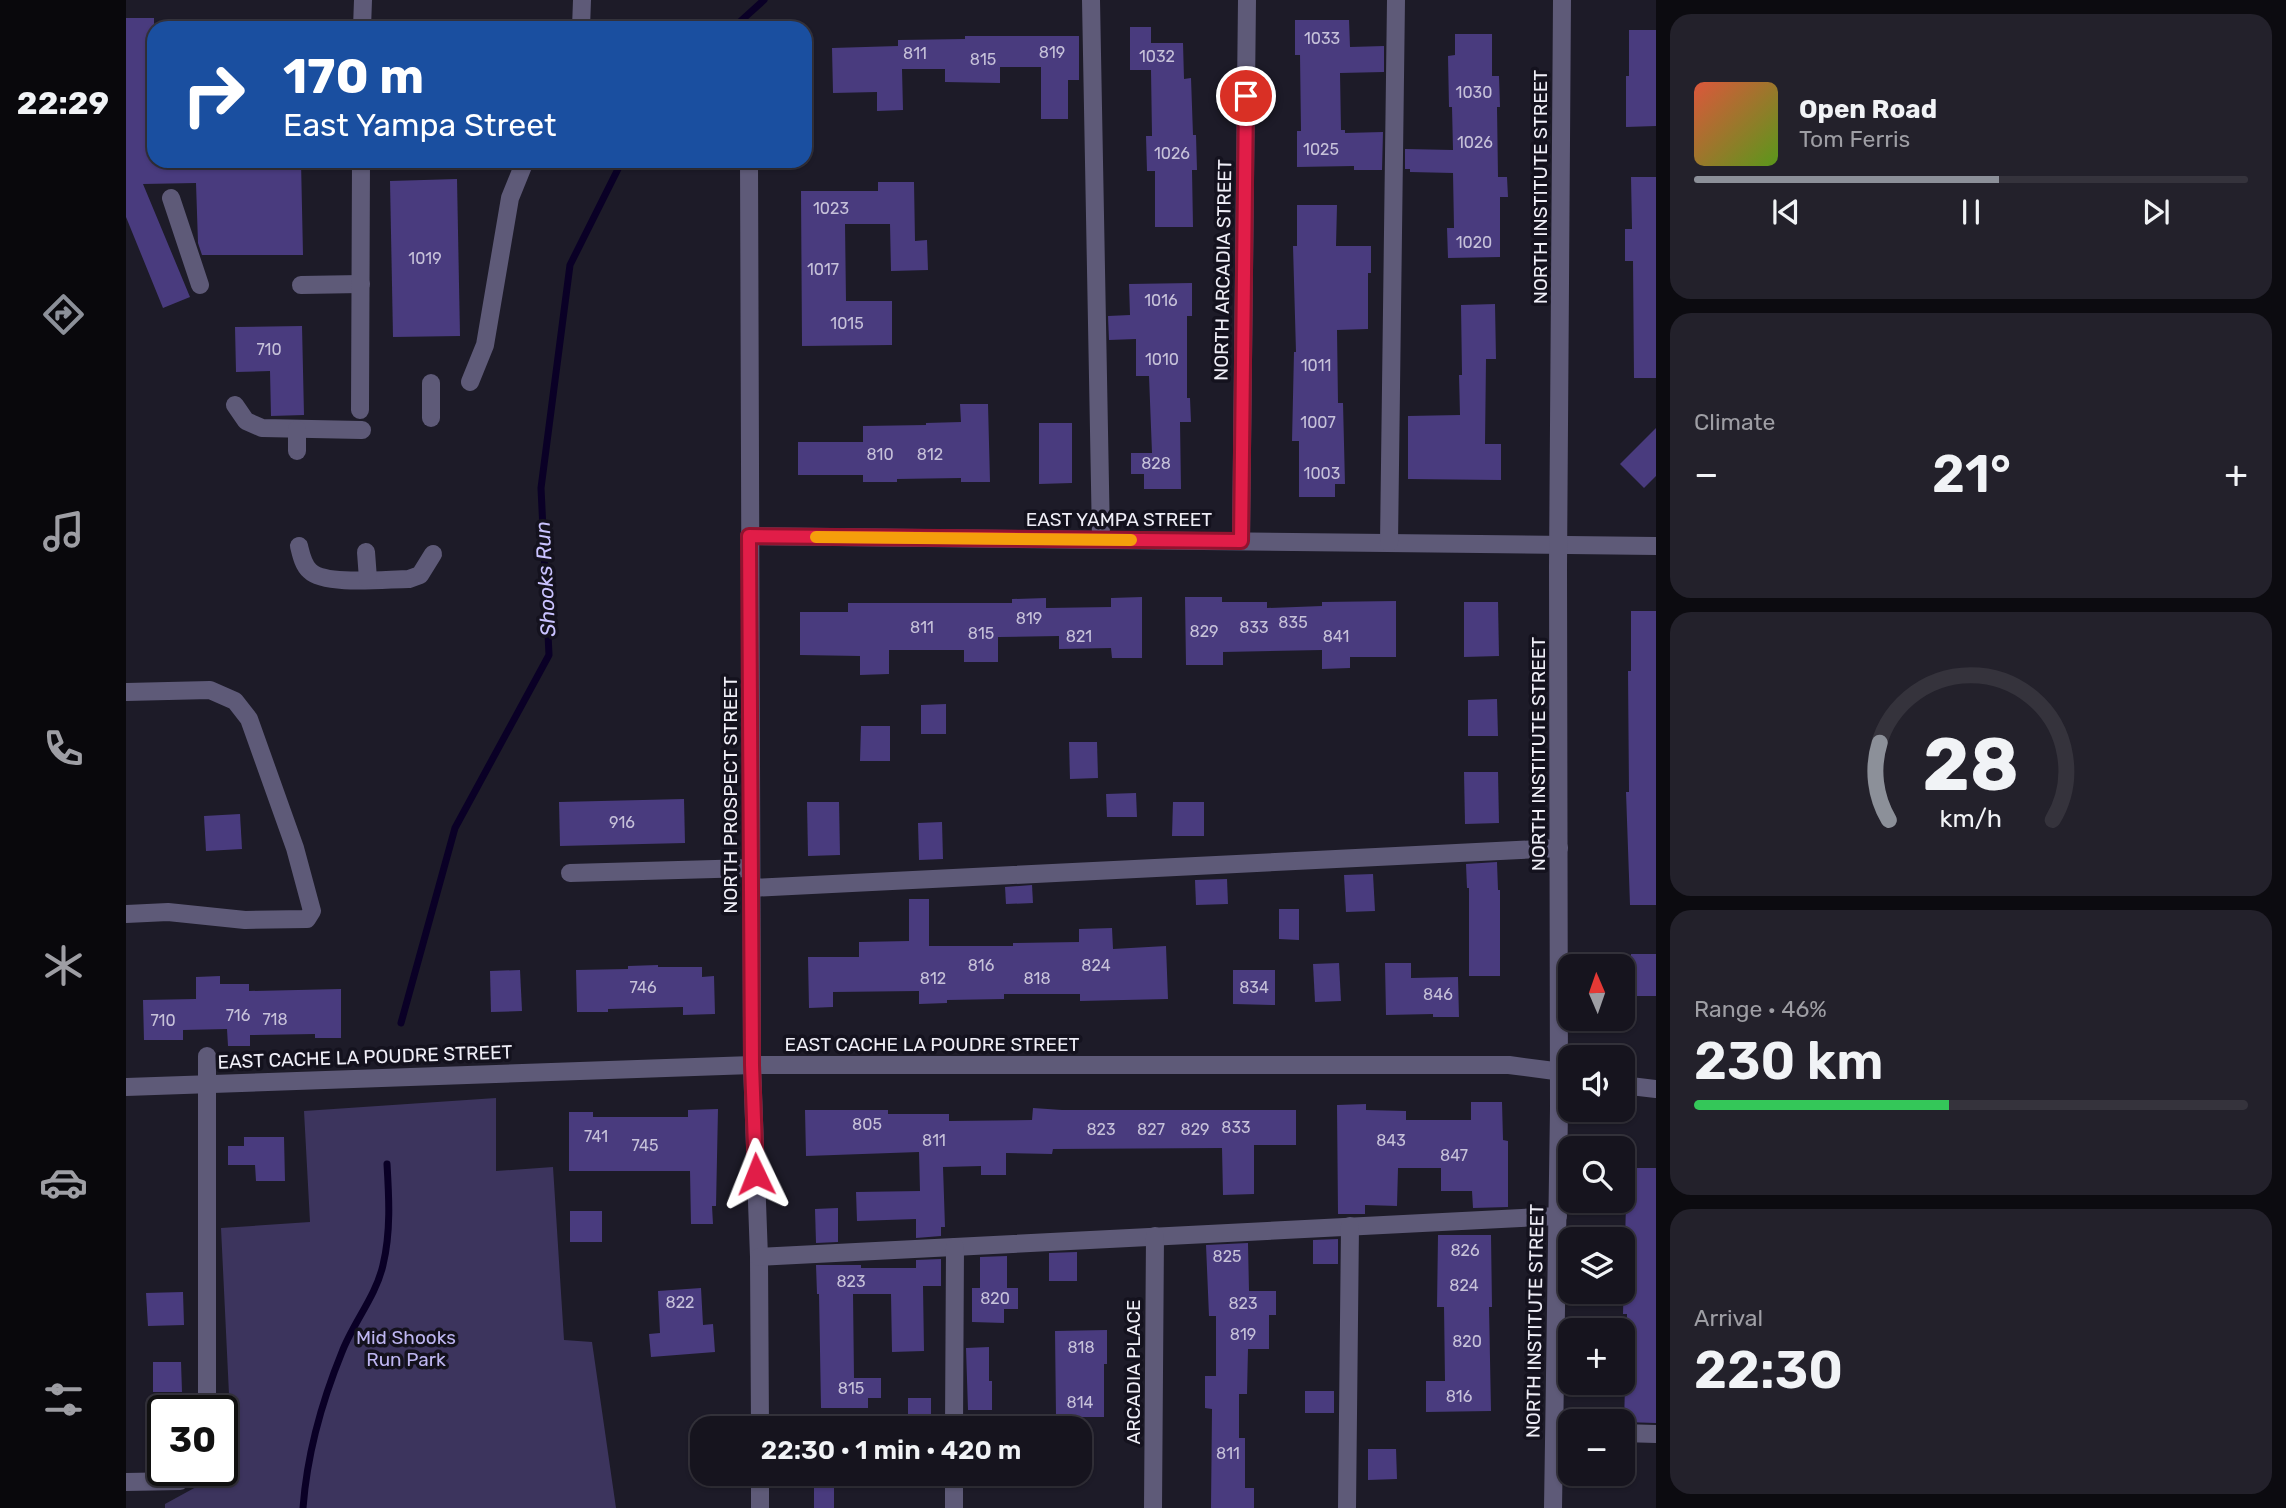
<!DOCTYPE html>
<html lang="en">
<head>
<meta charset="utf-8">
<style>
  :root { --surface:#16141e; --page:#23212b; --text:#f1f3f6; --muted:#9e9ea4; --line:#35333c; --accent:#8c9099 }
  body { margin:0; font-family:Rubik,sans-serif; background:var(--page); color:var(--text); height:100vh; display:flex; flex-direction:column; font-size:26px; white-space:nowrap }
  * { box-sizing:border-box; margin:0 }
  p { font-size:23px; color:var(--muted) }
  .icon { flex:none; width:38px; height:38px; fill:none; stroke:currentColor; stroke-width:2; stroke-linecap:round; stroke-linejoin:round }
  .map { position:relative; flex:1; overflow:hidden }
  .details { display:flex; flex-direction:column; gap:14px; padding:14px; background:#0c0b10; width:630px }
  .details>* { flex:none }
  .banner { position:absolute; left:21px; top:21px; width:665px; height:147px; border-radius:21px; box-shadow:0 2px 5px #0004,0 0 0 2px var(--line); background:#1a4fa0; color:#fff; overflow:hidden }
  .needle { width:46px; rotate:358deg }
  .tools { position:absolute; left:1432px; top:954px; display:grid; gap:14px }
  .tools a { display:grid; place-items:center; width:77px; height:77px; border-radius:14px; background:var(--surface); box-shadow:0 2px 5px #0004,0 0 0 2px var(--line); font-size:35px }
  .speed { position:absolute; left:21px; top:1395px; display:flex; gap:14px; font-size:35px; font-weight:700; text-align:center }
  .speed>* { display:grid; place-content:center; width:91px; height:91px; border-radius:50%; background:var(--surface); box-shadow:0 2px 5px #0004,0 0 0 2px var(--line); line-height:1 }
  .speed .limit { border:4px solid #111; border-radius:10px; background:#fff; color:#111 }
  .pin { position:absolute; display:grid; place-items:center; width:60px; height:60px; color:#fff; margin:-30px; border:4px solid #fff; border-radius:50%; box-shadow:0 2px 7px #0007 }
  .me { position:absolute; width:77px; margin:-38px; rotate:358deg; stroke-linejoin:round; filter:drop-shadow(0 0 5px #0008) }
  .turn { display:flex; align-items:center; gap:24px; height:147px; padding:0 21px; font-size:32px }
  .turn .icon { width:91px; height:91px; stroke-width:2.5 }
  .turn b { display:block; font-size:49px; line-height:60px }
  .big { font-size:52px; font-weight:600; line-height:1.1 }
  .details .card { flex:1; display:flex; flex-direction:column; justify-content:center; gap:10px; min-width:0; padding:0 24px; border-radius:21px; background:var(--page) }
  .details .dial { align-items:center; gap:0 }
  .dial svg { height:182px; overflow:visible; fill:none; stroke:var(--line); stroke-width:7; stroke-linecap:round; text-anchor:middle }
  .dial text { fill:var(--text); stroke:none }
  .song { display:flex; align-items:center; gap:21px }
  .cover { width:84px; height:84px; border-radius:10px; background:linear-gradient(135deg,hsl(10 70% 55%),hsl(90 70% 35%)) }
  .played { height:7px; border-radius:4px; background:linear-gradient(90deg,var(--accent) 55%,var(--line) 55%) }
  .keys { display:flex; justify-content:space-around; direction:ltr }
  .heat { display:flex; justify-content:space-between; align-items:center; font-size:38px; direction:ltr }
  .charge { height:10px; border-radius:5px; background:linear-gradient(90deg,#34c759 46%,var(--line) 0) }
  .trip { position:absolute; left:564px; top:1416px; width:402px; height:70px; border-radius:21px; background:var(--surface); box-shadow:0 2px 5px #0004,0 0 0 2px var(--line); font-weight:600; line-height:70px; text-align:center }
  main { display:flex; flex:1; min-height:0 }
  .tabs { display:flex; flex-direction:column; width:126px; justify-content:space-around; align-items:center; background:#09080c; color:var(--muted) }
  .tabs .icon { width:49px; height:49px }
  .tabs .current { color:var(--accent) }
  .tabs b { font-size:32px; color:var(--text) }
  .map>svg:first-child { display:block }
  .green { fill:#3c345d }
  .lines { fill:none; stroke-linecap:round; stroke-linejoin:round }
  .stream { stroke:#0a0026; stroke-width:7 }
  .building { fill:#493b7e }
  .minor { stroke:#5e5a78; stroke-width:18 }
  .route-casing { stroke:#92132f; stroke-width:18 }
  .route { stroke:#e11d48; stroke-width:12 }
  .slow { stroke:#f59e0b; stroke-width:12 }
  .labels { text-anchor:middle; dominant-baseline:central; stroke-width:7; stroke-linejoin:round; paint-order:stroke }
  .number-label { font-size:16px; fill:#c6c1d9 }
  .street-label { font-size:19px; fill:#efeef7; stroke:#14121e }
  .park-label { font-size:19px; fill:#beb6f1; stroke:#14121e }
  .water-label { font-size:21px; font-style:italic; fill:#cac3ff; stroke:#14121e }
</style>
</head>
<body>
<main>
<nav class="tabs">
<b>22:29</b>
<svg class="icon current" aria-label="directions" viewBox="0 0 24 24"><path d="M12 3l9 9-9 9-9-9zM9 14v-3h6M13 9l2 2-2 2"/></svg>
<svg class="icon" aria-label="music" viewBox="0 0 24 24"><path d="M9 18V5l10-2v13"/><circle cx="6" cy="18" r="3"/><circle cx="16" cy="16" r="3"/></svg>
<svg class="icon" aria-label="phone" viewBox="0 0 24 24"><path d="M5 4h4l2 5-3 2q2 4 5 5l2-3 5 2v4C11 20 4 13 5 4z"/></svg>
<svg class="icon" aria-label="climate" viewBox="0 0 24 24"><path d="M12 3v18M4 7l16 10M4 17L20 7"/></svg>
<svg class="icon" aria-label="car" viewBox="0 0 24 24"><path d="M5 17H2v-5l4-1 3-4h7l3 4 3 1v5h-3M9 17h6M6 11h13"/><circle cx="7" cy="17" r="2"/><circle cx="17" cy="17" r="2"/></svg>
<svg class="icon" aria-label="filters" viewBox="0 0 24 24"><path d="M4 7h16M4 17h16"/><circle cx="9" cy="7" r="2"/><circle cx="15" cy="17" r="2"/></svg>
</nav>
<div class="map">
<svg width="1530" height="1508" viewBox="0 0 1530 1508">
  <rect width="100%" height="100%" fill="#1d1b28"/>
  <polygon class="green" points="370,1098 370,1171 427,1167 438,1340 466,1342 490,1508 39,1508 39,1504 92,1475 93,1470 96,1470 96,1454 104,1415 95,1228 184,1222 178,1111"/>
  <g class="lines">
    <g class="stream">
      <polyline points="607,28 638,0"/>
      <polyline points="275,1023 329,828 423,655 415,488 444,265 496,161"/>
      <path d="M177,1508C181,1455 196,1401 216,1352C227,1323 250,1296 257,1265C265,1232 263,1197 261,1164"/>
    </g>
  </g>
  <g class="building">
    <polygon points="0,18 28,18 28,161 175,161 177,255 76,255 72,243 70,183 17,184 64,297 37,308 0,217"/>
    <polygon points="1169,20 1223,20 1224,47 1258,46 1258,72 1214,73 1215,130 1219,130 1219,133 1257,132 1256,170 1228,170 1228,166 1171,167 1171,131 1175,131 1174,55 1169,55"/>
    <polygon points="1004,27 1025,27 1025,43 1057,43 1058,79 1065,78 1067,135 1070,135 1071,170 1066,170 1067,227 1029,227 1029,171 1021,171 1020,136 1026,136 1025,70 1004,70"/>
    <polygon points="1503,30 1530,30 1530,126 1500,127 1500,76 1503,76"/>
    <polygon points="1329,34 1366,34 1366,76 1373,76 1374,107 1371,107 1372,177 1381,177 1382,197 1374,197 1374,257 1322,258 1321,228 1328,228 1327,173 1284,172 1284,169 1279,169 1279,149 1327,150 1326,107 1323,107 1322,56 1329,55"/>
    <polygon points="839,36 953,36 953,80 942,80 942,119 915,119 915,67 874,67 874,83 819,82 819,69 776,69 777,110 751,111 751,92 707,93 706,48 772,46 772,40 839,39"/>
    <polygon points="1505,177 1530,177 1530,378 1508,378 1507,261 1499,261 1499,229 1506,229"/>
    <polygon points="331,179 334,336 267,337 264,181"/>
    <polygon points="752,182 788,182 789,241 801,240 802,270 765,271 764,224 719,224 720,301 766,301 766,345 676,346 675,191 752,191"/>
    <polygon points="1171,205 1211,205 1210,246 1245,246 1245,273 1242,273 1242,329 1211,330 1212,403 1217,403 1219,484 1209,484 1209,497 1173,497 1173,441 1166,441 1168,352 1170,352 1167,246 1171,246"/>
    <polygon points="1066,283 1066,316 1061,316 1061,398 1064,398 1065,422 1054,422 1055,489 1018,489 1018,474 1005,474 1005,453 1026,453 1023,376 1010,376 1010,339 983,340 982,316 1004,315 1003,284"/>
    <polygon points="1369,304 1370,359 1360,359 1359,444 1375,444 1375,480 1282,479 1282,416 1334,415 1333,375 1336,375 1335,305"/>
    <polygon points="176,326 178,415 145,416 144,371 110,372 109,327"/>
    <polygon points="834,404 862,404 864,482 835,482 835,478 771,479 771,482 737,482 737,475 672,475 672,442 737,442 737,426 800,425 800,423 835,422"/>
    <polygon points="913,423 946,423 946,483 913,484"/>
    <polygon points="1530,428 1530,476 1518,488 1494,464"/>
    <polygon points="1016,597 1016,658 986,658 985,648 933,649 933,636 872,637 872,662 838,662 838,650 763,650 763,674 734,675 734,656 674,655 674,612 722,612 722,603 886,603 886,599 920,598 920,608 985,607 985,598"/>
    <polygon points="1059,597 1096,597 1096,602 1141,602 1141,608 1196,606 1196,602 1270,601 1270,657 1224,657 1224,668 1196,669 1196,650 1097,652 1097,665 1060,665"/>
    <polygon points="1338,602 1372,602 1373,656 1338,657"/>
    <polygon points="1505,611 1530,611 1530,905 1504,905 1500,792 1503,792 1502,671 1505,671"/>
    <polygon points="1371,699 1372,736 1342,736 1342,700"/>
    <polygon points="820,704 820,734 795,734 795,705"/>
    <polygon points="735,726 764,726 764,761 734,761"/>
    <polygon points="943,742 971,742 972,778 944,779"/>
    <polygon points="1338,772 1372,772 1373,823 1339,824"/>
    <polygon points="1010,793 1011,817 981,817 980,794"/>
    <polygon points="558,799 559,843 434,846 433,802"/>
    <polygon points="681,802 713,802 714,855 682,856"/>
    <polygon points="1047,802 1078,802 1078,836 1046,836"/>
    <polygon points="114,814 116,849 80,851 78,816"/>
    <polygon points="816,822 817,859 793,860 792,823"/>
    <polygon points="1371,862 1372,890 1374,890 1374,976 1343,976 1343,888 1341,888 1340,864"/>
    <polygon points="1247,874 1249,911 1220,912 1218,875"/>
    <polygon points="1101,879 1102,904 1070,905 1069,880"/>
    <polygon points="906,885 907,903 880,904 879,887"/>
    <polygon points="783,899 803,899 803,946 887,946 887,943 953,942 953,929 986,928 987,949 1040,946 1042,999 954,1001 954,994 878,994 878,999 821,1000 821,1003 793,1004 793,991 707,992 707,1007 683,1008 682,957 733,957 733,942 783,941"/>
    <polygon points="1153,909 1173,909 1173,940 1153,939"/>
    <rect x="1505" y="954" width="25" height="42"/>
    <polygon points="1213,963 1215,1001 1189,1002 1187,964"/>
    <polygon points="1259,963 1285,963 1285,978 1332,977 1333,1017 1307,1017 1307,1014 1260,1015"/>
    <polygon points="532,965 532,967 576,967 576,977 588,976 589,1014 557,1015 557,1007 482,1009 482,1012 451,1012 450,970 502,969 502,966"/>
    <polygon points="394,970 396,1011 365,1012 364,971"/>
    <polygon points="1107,970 1149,970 1149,1005 1107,1004"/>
    <polygon points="94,976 94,984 123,984 123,991 215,989 215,1038 189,1038 189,1034 124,1035 124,1046 102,1046 101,1029 57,1030 57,1040 18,1040 17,1000 70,999 70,977"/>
    <polygon points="1345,1102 1376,1102 1377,1140 1382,1141 1382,1207 1347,1208 1346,1191 1315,1191 1315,1168 1272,1168 1271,1206 1239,1205 1239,1214 1212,1214 1211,1105 1240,1104 1240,1110 1280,1111 1280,1120 1345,1120"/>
    <polygon points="907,1108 936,1110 1170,1110 1170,1145 1128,1145 1128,1194 1097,1195 1096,1148 927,1149 926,1154 880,1153 880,1175 855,1175 855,1166 817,1167 819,1227 815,1227 815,1236 790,1238 790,1219 731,1221 730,1192 794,1191 793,1152 680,1156 679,1110 762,1110 762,1114 823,1114 823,1121 906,1120"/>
    <polygon points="592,1109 590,1206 586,1206 587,1224 565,1224 564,1171 443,1171 443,1112 467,1112 467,1117 562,1117 562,1110"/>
    <polygon points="118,1137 158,1137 159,1181 130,1181 129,1165 102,1165 102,1146 118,1146"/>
    <polygon points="1498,1168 1530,1168 1530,1423 1498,1422 1501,1314 1497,1314 1500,1204 1498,1205"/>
    <polygon points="712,1208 712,1242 690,1243 689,1209"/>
    <rect x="444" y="1211" width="32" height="31"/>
    <polygon points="1312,1235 1365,1235 1366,1307 1363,1307 1365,1411 1300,1412 1300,1381 1319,1381 1318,1307 1311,1307"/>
    <polygon points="1212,1239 1212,1264 1187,1264 1187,1240"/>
    <polygon points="1122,1243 1123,1291 1150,1291 1150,1315 1143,1315 1143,1349 1122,1349 1121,1394 1113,1394 1113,1438 1119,1438 1119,1488 1128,1488 1128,1508 1085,1508 1086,1409 1079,1408 1079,1376 1090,1376 1090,1316 1083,1316 1080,1245"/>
    <polygon points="951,1252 951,1281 923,1281 923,1253"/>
    <polygon points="881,1256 881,1288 892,1288 892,1309 878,1309 878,1323 846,1322 846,1288 854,1288 854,1257"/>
    <polygon points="815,1259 815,1286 797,1286 798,1351 766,1352 765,1294 727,1294 728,1378 755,1378 755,1398 742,1398 742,1408 695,1408 693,1294 691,1294 690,1265 735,1265 735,1268 790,1268 790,1260"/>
    <polygon points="575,1288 577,1325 587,1324 589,1352 525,1357 523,1334 534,1333 532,1291"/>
    <polygon points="57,1292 58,1325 22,1326 20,1293"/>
    <polygon points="981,1330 981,1364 978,1364 978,1417 930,1417 929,1331"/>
    <polygon points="863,1347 863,1381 866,1381 866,1410 842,1410 840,1348"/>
    <polygon points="27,1362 55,1362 56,1392 27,1392"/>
    <rect x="1179" y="1391" width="29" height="22"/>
    <polygon points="782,1398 805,1398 805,1426 782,1425"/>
    <polygon points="1242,1449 1270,1449 1271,1479 1242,1480"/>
    <rect x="688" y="1488" width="20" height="20"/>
  </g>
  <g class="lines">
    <g class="minor">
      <polyline points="965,0 975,539"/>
      <polyline points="236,28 237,0"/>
      <polyline points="455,28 456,0"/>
      <polyline points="623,161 626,1065 633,1257 634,1428"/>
      <polyline points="45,198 74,285"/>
      <polyline points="175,285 235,284"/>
      <polyline points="344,382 359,345 384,198 399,161"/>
      <polyline points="305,383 305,418"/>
      <polyline points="109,405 120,421 136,428 236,430"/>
      <polyline points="234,410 235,161"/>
      <polyline points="171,429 171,451"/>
      <polyline points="623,536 1530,546"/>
      <polyline points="1115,541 1121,0"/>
      <polyline points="1263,543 1270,0"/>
      <path d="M173,546C175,554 177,565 184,571C199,586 261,579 283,579L294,575L307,554"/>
      <polyline points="240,552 242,579"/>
      <polyline points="0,692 84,690 109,701 123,719 169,848 186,911 181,919 119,920 42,912 0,914"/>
      <polyline points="444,873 625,868"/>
      <polyline points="625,888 1433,848"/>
      <polyline points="1496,1085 1530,1089"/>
      <polyline points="0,1087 626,1065 1383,1065 1444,1073"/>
      <polyline points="633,1257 1432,1216"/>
      <polyline points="81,1410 81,1056"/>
      <polyline points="828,1428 829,1247"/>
      <polyline points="1496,1433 1530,1434"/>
      <polyline points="634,1474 634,1508"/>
      <polyline points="0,1482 54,1481 65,1470"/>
      <polyline points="828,1508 828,1474"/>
      <polyline points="1027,1508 1029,1236"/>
      <polyline points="1221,1508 1224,1226"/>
      <polyline points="1427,1508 1433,1109 1432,567 1436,0"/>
    </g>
  </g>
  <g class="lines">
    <defs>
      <polyline id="route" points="630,1174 626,1065 623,536 1115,541 1120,96"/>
    </defs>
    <use href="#route" class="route-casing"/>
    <use href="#route" class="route"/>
    <polyline class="slow" points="690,537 1005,540"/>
  </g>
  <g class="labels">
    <g class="number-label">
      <text x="1196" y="38">1033</text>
      <text x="926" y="52">819</text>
      <text x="789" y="53">811</text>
      <text x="1031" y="56">1032</text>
      <text x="857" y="59">815</text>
      <text x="1348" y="92">1030</text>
      <text x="1349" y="142">1026</text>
      <text x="1195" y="149">1025</text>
      <text x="1046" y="153">1026</text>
      <text x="705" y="208">1023</text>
      <text x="1348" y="242">1020</text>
      <text x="299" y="258">1019</text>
      <text x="697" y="269">1017</text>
      <text x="1035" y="300">1016</text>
      <text x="721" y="323">1015</text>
      <text x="143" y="349">710</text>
      <text x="1036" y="359">1010</text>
      <text x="1190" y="365">1011</text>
      <text x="1192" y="422">1007</text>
      <text x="754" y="454">810</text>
      <text x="804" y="454">812</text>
      <text x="1030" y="463">828</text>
      <text x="1196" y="473">1003</text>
      <text x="903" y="618">819</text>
      <text x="1167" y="622">835</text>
      <text x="796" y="627">811</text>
      <text x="1128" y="627">833</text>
      <text x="1078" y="631">829</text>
      <text x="855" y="633">815</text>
      <text x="953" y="636">821</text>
      <text x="1210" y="636">841</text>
      <text x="496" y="822">916</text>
      <text x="855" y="965">816</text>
      <text x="970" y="965">824</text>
      <text x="807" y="978">812</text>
      <text x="911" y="978">818</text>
      <text x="517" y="987">746</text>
      <text x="1128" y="987">834</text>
      <text x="1312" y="994">846</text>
      <text x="112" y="1015">716</text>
      <text x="149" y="1019">718</text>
      <text x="37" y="1020">710</text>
      <text x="741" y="1124">805</text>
      <text x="1110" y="1127">833</text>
      <text x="975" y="1129">823</text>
      <text x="1025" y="1129">827</text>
      <text x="1069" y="1129">829</text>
      <text x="470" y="1136">741</text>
      <text x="808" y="1140">811</text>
      <text x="1265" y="1140">843</text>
      <text x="519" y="1145">745</text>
      <text x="1328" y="1155">847</text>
      <text x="1339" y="1250">826</text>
      <text x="1101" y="1256">825</text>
      <text x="725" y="1281">823</text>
      <text x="1338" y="1285">824</text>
      <text x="869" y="1298">820</text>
      <text x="554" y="1302">822</text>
      <text x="1117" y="1303">823</text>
      <text x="1117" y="1334">819</text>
      <text x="1341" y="1341">820</text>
      <text x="955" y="1347">818</text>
      <text x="725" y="1388">815</text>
      <text x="1333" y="1396">816</text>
      <text x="954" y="1402">814</text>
      <text x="1102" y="1453">811</text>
    </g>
    <g class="street-label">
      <text transform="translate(1414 187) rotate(-90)">NORTH INSTITUTE STREET</text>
      <text transform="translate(1097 270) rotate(-89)">NORTH ARCADIA STREET</text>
      <text x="993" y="519">EAST YAMPA STREET</text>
      <text transform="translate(1412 754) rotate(-90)">NORTH INSTITUTE STREET</text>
      <text transform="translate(604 795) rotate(-90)">NORTH PROSPECT STREET</text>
      <text x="806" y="1044">EAST CACHE LA POUDRE STREET</text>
      <text transform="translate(239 1057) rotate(-2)">EAST CACHE LA POUDRE STREET</text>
      <text transform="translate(1409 1321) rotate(-89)">NORTH INSTITUTE STREET</text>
      <text transform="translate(1007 1372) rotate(-90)">ARCADIA PLACE</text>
    </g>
    <g class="park-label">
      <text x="280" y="1337">Mid Shooks<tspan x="280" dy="22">Run Park</tspan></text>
    </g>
    <g class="water-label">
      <text transform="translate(419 579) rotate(-93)">Shooks Run</text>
    </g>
  </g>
</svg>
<div class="tools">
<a><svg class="needle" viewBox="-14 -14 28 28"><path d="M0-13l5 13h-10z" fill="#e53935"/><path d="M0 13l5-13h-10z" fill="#9e9ea4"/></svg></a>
<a><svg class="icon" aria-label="sound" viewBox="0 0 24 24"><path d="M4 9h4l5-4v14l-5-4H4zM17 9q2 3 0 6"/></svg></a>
<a><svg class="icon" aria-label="search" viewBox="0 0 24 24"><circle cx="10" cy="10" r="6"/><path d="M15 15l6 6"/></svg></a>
<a><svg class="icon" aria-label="layers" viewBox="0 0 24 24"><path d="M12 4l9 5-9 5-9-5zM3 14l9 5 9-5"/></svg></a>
<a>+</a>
<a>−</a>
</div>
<div class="speed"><div class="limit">30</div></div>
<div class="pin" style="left:1120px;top:96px;background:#d93025"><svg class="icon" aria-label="arrive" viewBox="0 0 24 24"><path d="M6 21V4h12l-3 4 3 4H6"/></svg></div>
<svg class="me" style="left:630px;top:1174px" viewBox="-20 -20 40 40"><path d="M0-17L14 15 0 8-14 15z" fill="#e11d48" stroke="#fff" stroke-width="4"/></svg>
<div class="trip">22:30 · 1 min · 420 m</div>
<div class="banner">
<div class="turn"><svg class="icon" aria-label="right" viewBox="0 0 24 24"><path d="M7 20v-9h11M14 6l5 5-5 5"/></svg><div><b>170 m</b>East Yampa Street</div></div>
</div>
</div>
<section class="details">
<div class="card">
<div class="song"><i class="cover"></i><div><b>Open Road</b><p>Tom Ferris</p></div></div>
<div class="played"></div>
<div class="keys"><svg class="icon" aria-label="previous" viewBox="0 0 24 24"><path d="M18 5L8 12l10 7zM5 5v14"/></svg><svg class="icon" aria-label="pause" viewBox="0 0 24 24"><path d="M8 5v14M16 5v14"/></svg><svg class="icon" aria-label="next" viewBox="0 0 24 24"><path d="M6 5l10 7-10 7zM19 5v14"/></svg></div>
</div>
<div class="card"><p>Climate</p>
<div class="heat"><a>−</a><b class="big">21°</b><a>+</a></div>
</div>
<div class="card dial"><svg viewBox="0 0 100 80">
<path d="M14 69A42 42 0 1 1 86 69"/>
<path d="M14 69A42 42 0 0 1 10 35" stroke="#8c9099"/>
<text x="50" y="56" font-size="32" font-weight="700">28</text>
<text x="50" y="72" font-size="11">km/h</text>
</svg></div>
<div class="card"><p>Range · 46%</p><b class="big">230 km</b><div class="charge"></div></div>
<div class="card"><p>Arrival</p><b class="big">22:30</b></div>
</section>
</main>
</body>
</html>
